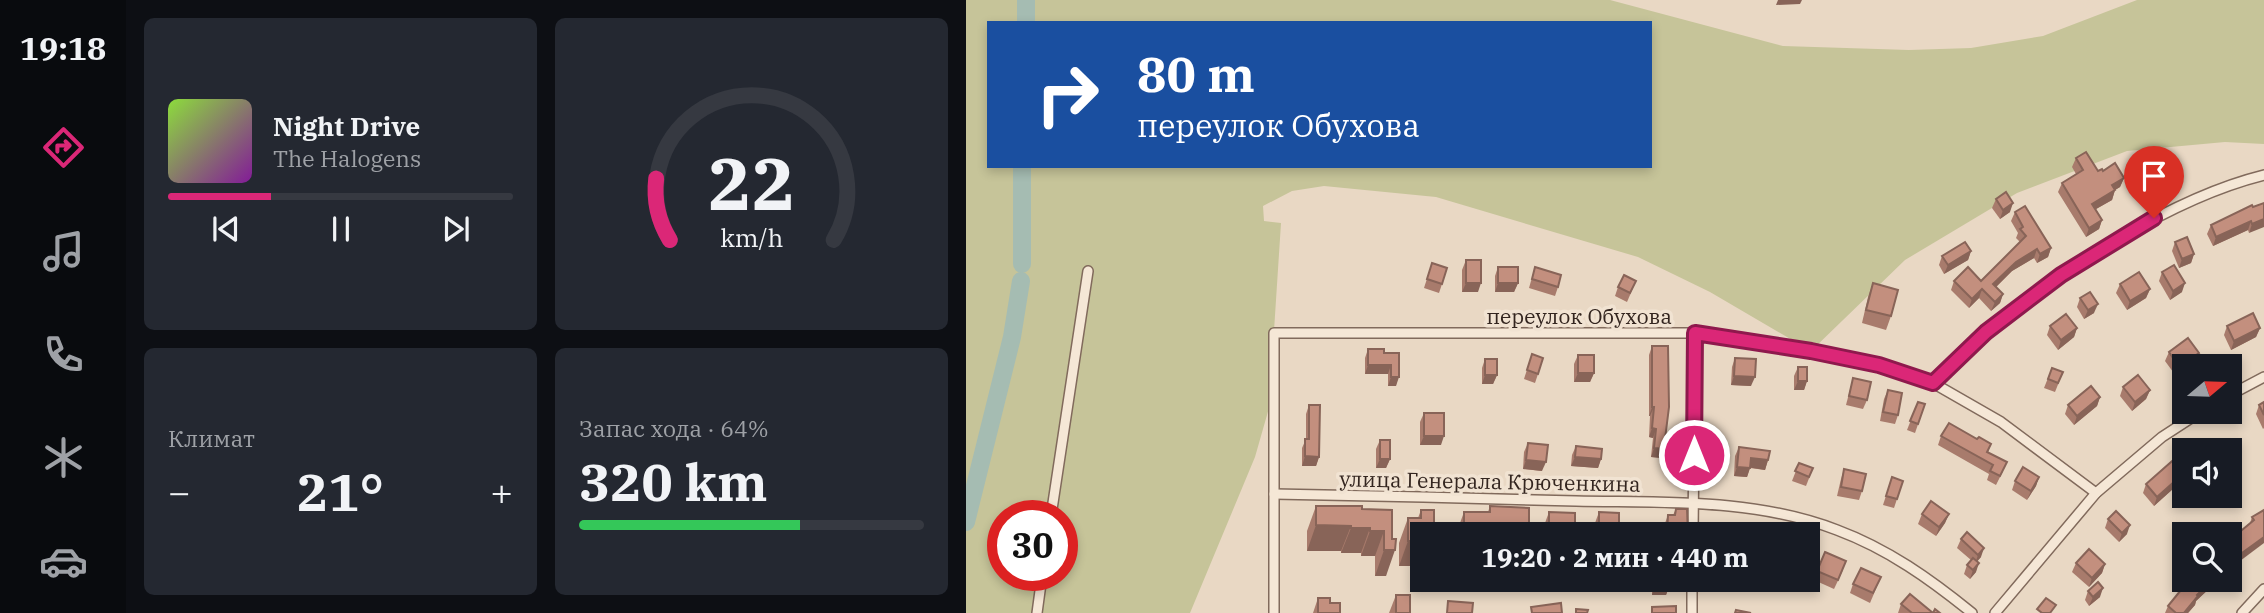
<!DOCTYPE html>
<html lang="ru">
<head>
<meta charset="utf-8">
<style>
  :root { --surface:#171b24; --page:#242831; --text:#f1f3f6; --muted:#9ea1a6; --line:#363941; --accent:#db2777 }
  body { margin:0; font-family:"IBM Plex Serif",serif; background:var(--page); color:var(--text); height:100vh; display:flex; flex-direction:column; font-size:26px; white-space:nowrap }
  * { box-sizing:border-box; margin:0 }
  p { font-size:23px; color:var(--muted) }
  .icon { flex:none; width:38px; height:38px; fill:none; stroke:currentColor; stroke-width:2; stroke-linecap:round; stroke-linejoin:round }
  .map { position:relative; flex:1; overflow:hidden }
  .drawer { display:flex; flex-direction:column; gap:18px; padding:18px; background:#0d0f14; width:840px }
  .drawer>* { flex:none }
  .hud { position:absolute; left:21px; top:21px; width:665px; height:147px; border-radius:0px; box-shadow:0 4px 10px #0003; background:#1a4fa0; color:#fff; overflow:hidden }
  .needle { width:46px; rotate:71deg }
  .fabs { position:absolute; left:1206px; top:354px; display:grid; gap:14px }
  .fabs a { display:grid; place-items:center; width:70px; height:70px; border-radius:0px; background:var(--surface); box-shadow:0 4px 10px #0003; font-size:35px }
  .speed { position:absolute; left:21px; top:500px; display:flex; gap:14px; font-size:35px; font-weight:700; text-align:center }
  .speed>* { display:grid; place-content:center; width:91px; height:91px; border-radius:50%; background:var(--surface); box-shadow:0 4px 10px #0003; line-height:1 }
  .speed .limit { border:10px solid #d22; background:#fff; color:#111 }
  .pin { position:absolute; display:grid; place-items:center; width:60px; height:60px; color:#fff; margin:-72px -30px; border-radius:50% 50% 50% 0; rotate:-45deg; box-shadow:0 0 7px #0007 }
  .pin .icon { rotate:45deg }
  .me { position:absolute; width:77px; margin:-38px; rotate:0deg; stroke-linejoin:round; filter:drop-shadow(0 0 5px #0008) }
  .turn { display:flex; align-items:center; gap:24px; height:147px; padding:0 35px; font-size:32px }
  .turn .icon { width:91px; height:91px; stroke-width:2.5 }
  .turn b { display:block; font-size:49px; line-height:60px }
  .big { font-size:52px; font-weight:800; line-height:1.1 }
  .drawer .card { flex:1; display:flex; flex-direction:column; justify-content:center; gap:10px; min-width:0; padding:0 24px; border-radius:10px; background:var(--page) }
  .drawer .dial { align-items:center; gap:0 }
  .dial svg { height:182px; overflow:visible; fill:none; stroke:var(--line); stroke-width:7; stroke-linecap:round; text-anchor:middle }
  .dial text { fill:var(--text); stroke:none }
  .song { display:flex; align-items:center; gap:21px }
  .cover { width:84px; height:84px; border-radius:10px; background:linear-gradient(135deg,hsl(90 70% 55%),hsl(290 70% 35%)) }
  .played { height:7px; border-radius:4px; background:linear-gradient(90deg,var(--accent) 30%,var(--line) 30%) }
  .keys { display:flex; justify-content:space-around; direction:ltr }
  .heat { display:flex; justify-content:space-between; align-items:center; font-size:38px; direction:ltr }
  .charge { height:10px; border-radius:5px; background:linear-gradient(90deg,#34c759 64%,var(--line) 0) }
  .drawer .tiles { flex:1; display:grid; gap:18px; grid-template-columns:repeat(2,1fr) }
  .trip { position:absolute; left:444px; top:522px; width:410px; height:70px; border-radius:0px; background:var(--surface); box-shadow:0 4px 10px #0003; font-weight:800; line-height:70px; text-align:center }
  main { display:flex; flex:1; min-height:0 }
  .tabs { display:flex; flex-direction:column; width:126px; justify-content:space-around; align-items:center; background:#090b0e; color:var(--muted) }
  .tabs .icon { width:49px; height:49px }
  .tabs .active { color:var(--accent) }
  .tabs b { font-size:32px; color:var(--text) }
  .map>svg:first-child { display:block }
  .green { fill:#c6c499; fill-rule:evenodd }
  .lines { fill:none; stroke-linecap:round; stroke-linejoin:round }
  .river { stroke:#a5bcb2; stroke-width:18 }
  .minor-casing { stroke:#816a5c; stroke-width:12 }
  .minor { stroke:#f5e7d6; stroke-width:9 }
  .wall { fill:#a87b6c }
  .shaded-wall { fill:#886458 }
  .building { fill:#c38f7e; stroke:#886458; stroke-width:2 }
  .route-casing { stroke:#8e194d; stroke-width:18 }
  .route { stroke:#db2777; stroke-width:12 }
  .labels { text-anchor:middle; dominant-baseline:central; stroke-width:7; stroke-linejoin:round; paint-order:stroke }
  .street-label { font-size:21px; fill:#33251f; stroke:#f1e3d2 }
</style>
</head>
<body>
<main>
<nav class="tabs">
<b>19:18</b>
<svg class="icon active" aria-label="directions" viewBox="0 0 24 24"><path d="M12 3l9 9-9 9-9-9zM9 14v-3h6M13 9l2 2-2 2"/></svg>
<svg class="icon" aria-label="music" viewBox="0 0 24 24"><path d="M9 18V5l10-2v13"/><circle cx="6" cy="18" r="3"/><circle cx="16" cy="16" r="3"/></svg>
<svg class="icon" aria-label="phone" viewBox="0 0 24 24"><path d="M5 4h4l2 5-3 2q2 4 5 5l2-3 5 2v4C11 20 4 13 5 4z"/></svg>
<svg class="icon" aria-label="climate" viewBox="0 0 24 24"><path d="M12 3v18M4 7l16 10M4 17L20 7"/></svg>
<svg class="icon" aria-label="car" viewBox="0 0 24 24"><path d="M5 17H2v-5l4-1 3-4h7l3 4 3 1v5h-3M9 17h6M6 11h13"/><circle cx="7" cy="17" r="2"/><circle cx="17" cy="17" r="2"/></svg>
</nav>
<section class="drawer">
<div class="tiles">
<div class="card">
<div class="song"><i class="cover"></i><div><b>Night Drive</b><p>The Halogens</p></div></div>
<div class="played"></div>
<div class="keys"><svg class="icon" aria-label="previous" viewBox="0 0 24 24"><path d="M18 5L8 12l10 7zM5 5v14"/></svg><svg class="icon" aria-label="pause" viewBox="0 0 24 24"><path d="M8 5v14M16 5v14"/></svg><svg class="icon" aria-label="next" viewBox="0 0 24 24"><path d="M6 5l10 7-10 7zM19 5v14"/></svg></div>
</div>
<div class="card dial"><svg viewBox="0 0 100 80">
<path d="M14 69A42 42 0 1 1 86 69"/>
<path d="M14 69A42 42 0 0 1 8 42" stroke="#db2777"/>
<text x="50" y="56" font-size="32" font-weight="700">22</text>
<text x="50" y="72" font-size="11">km/h</text>
</svg></div>
<div class="card"><p>Климат</p>
<div class="heat"><a>−</a><b class="big">21°</b><a>+</a></div>
</div>
<div class="card"><p>Запас хода · 64%</p><b class="big">320 km</b><div class="charge"></div></div>
</div>
</section>
<div class="map">
<svg width="1298" height="613" viewBox="0 0 1298 613">
  <rect width="100%" height="100%" fill="#e9d8c4"/>
  <path class="green" d="M0,0H644L817,46L943,50L1005,48L1077,36L1171,0H1298V144L1259,142L1161,151L1051,193L939,260L845,351L744,292L672,257L470,197L358,186L326,191L297,206L298,221L315,223L303,408L289,457L224,613H0ZM23,23H684V166H23ZM37,516H96V576H37Z"/>
  <g class="lines">
    <g class="river">
      <polyline points="60,23 60,0"/>
      <polyline points="56,264 56,166"/>
      <polyline points="0,522 46,337 55,281"/>
    </g>
    <defs>
      <g id="minor">
        <path d="M967,383C985,366 1002,347 1021,331C1095,270 1205,198 1298,175"/>
        <polyline points="1264,395 1298,377"/>
        <path d="M308,494C409,496 509,498 610,501C696,503 789,498 871,530C922,549 964,579 1006,613"/>
        <polyline points="85,516 122,271"/>
        <polyline points="727,534 729,333"/>
        <polyline points="71,613 76,576"/>
        <polyline points="308,613 308,333 729,333 845,351 913,365 967,383 1035,422 1130,493"/>
        <polyline points="726,613 726,579"/>
        <polyline points="1029,613 1130,493 1196,437 1236,411"/>
        <polyline points="1276,613 1298,589"/>
      </g>
    </defs>
    <use href="#minor" class="minor-casing"/>
    <use href="#minor" class="minor"/>
  </g>
  <g class="wall">
    <polygon points="1110,158 1132,171 1137,171 1158,178 1154,187 1149,190 1146,200 1130,209 1136,220 1133,229 1120,237 1092,192 1096,183 1110,174 1106,167"/>
    <polygon points="1030,199 1044,212 1034,219 1026,208"/>
    <polygon points="1298,203 1283,233 1282,230 1247,246 1241,234 1245,225"/>
    <polygon points="1049,212 1085,248 1082,257 1071,263 1068,258 1046,271 1030,287 1037,294 1034,303 1025,311 1013,298 1003,308 985,290 988,281 1015,281 1054,242 1050,238 1052,233 1045,221"/>
    <polygon points="1209,242 1228,254 1225,263 1213,268 1206,251"/>
    <polygon points="1005,251 1002,260 978,274 973,265 976,256"/>
    <polygon points="500,260 512,292 496,292 496,270"/>
    <polygon points="466,263 476,284 473,293 458,288"/>
    <polygon points="532,267 552,283 548,292 529,292 529,276"/>
    <polygon points="569,267 592,287 589,296 563,288"/>
    <polygon points="1196,272 1216,292 1204,300 1193,281"/>
    <polygon points="670,281 661,302 649,296 652,287"/>
    <polygon points="907,283 925,316 920,330 896,323 902,297"/>
    <polygon points="1154,284 1184,289 1180,298 1161,310 1150,293"/>
    <polygon points="1114,298 1128,313 1118,319 1111,307"/>
    <polygon points="1084,326 1111,328 1108,337 1092,350 1081,335"/>
    <polygon points="1261,326 1294,328 1290,337 1265,350 1258,335"/>
    <polygon points="686,346 699,439 700,449 696,458 685,457 687,438 683,437 684,416 683,416 683,355"/>
    <polygon points="402,349 418,353 433,353 430,386 422,386 422,374 399,374 399,358"/>
    <polygon points="1203,352 1230,362 1225,366 1218,366 1218,371 1210,376 1199,361"/>
    <polygon points="566,354 572,374 569,383 558,379"/>
    <polygon points="612,355 628,373 624,382 608,382 608,364"/>
    <polygon points="769,358 785,386 765,385 766,367"/>
    <polygon points="519,359 531,375 527,384 516,384 516,368"/>
    <polygon points="832,367 841,381 838,390 828,390 828,376"/>
    <polygon points="1086,368 1097,372 1089,392 1078,388"/>
    <polygon points="887,378 901,400 897,409 880,405"/>
    <polygon points="1157,387 1184,390 1180,399 1166,411 1154,396"/>
    <polygon points="922,390 932,415 929,424 914,421 918,399"/>
    <polygon points="1134,397 1131,406 1108,425 1099,414 1102,405"/>
    <polygon points="952,402 959,404 949,433 941,430"/>
    <polygon points="1298,402 1298,428 1297,429 1290,414 1293,405"/>
    <polygon points="343,405 353,457 350,466 336,466 336,448 340,439 340,414"/>
    <polygon points="458,413 475,445 454,445 454,422"/>
    <polygon points="975,436 1011,439 1025,444 1022,452 1037,471 1030,485 1021,480 1023,474 972,445"/>
    <polygon points="414,440 424,459 420,468 410,468 410,449"/>
    <polygon points="562,443 576,471 557,469 558,452"/>
    <polygon points="610,446 635,459 632,468 605,466 606,455"/>
    <polygon points="773,447 802,460 799,470 784,468 781,477 768,476 769,456"/>
    <polygon points="1218,461 1218,479 1188,506 1177,493 1180,484"/>
    <polygon points="833,463 847,468 840,486 826,481"/>
    <polygon points="878,469 896,491 893,500 871,496 875,479"/>
    <polygon points="926,477 937,481 928,508 917,505"/>
    <polygon points="1073,477 1070,486 1061,500 1046,490 1049,481"/>
    <polygon points="350,506 396,509 426,510 420,576 409,576 409,556 395,556 395,553 375,553 375,551 341,551 341,531"/>
    <polygon points="524,506 560,534 490,534 498,512 522,512"/>
    <polygon points="710,509 722,534 695,534 702,515 707,515"/>
    <polygon points="455,510 457,534 457,566 433,566 433,543 442,518 452,518"/>
    <polygon points="1298,510 1266,567 1264,564 1264,540 1284,523 1286,517"/>
    <polygon points="583,512 609,529 607,534 575,534"/>
    <polygon points="633,512 651,534 625,534"/>
    <polygon points="956,514 983,514 979,523 970,536 952,524"/>
    <polygon points="1142,519 1161,534 1153,542 1139,528"/>
    <polygon points="995,539 1015,557 1011,561 1010,572 1004,579 998,574 1001,565 1005,560 991,548"/>
    <polygon points="1110,563 1139,564 1136,573 1123,587 1106,572"/>
    <polygon points="877,570 868,589 848,580 851,571"/>
    <polygon points="915,577 904,603 884,593 887,584"/>
    <polygon points="686,579 706,579 700,595 686,595"/>
    <polygon points="1227,579 1249,579 1246,586 1230,601 1229,605 1222,613 1199,613 1202,606"/>
    <polygon points="1122,591 1134,597 1123,606 1119,600"/>
    <polygon points="430,595 444,613 423,613"/>
    <polygon points="352,598 364,603 374,613 347,613"/>
    <polygon points="935,604 967,613 974,613 932,613"/>
  </g>
  <g class="shaded-wall">
    <polygon points="812,0 836,0 834,4 810,5"/>
    <polygon points="1158,178 1154,187 1144,193 1149,190 1146,200 1123,213 1126,204 1146,185"/>
    <polygon points="1047,203 1044,212 1034,219 1037,210"/>
    <polygon points="1298,219 1298,227 1283,233 1286,224"/>
    <polygon points="1136,220 1133,229 1120,237 1123,228"/>
    <polygon points="1285,221 1282,230 1247,246 1250,237"/>
    <polygon points="1085,248 1082,257 1071,263 1074,254"/>
    <polygon points="1071,249 1068,258 1046,271 1024,293 1027,284 1050,262"/>
    <polygon points="1005,251 1002,260 978,274 982,265"/>
    <polygon points="1228,254 1225,263 1213,268 1216,259"/>
    <polygon points="500,283 515,283 512,292 496,292"/>
    <polygon points="532,283 552,283 548,292 529,292"/>
    <polygon points="1219,283 1216,292 1204,300 1207,291"/>
    <polygon points="1016,289 1013,298 1003,308 1006,299"/>
    <polygon points="1184,289 1180,298 1161,310 1164,301"/>
    <polygon points="1037,294 1034,303 1025,311 1029,302"/>
    <polygon points="1132,304 1128,313 1118,319 1122,310"/>
    <polygon points="1111,328 1108,337 1092,350 1095,340"/>
    <polygon points="1294,328 1290,337 1265,350 1268,341"/>
    <polygon points="1233,353 1230,362 1225,366 1218,366 1218,371 1210,376 1213,367"/>
    <polygon points="402,365 425,365 422,374 399,374"/>
    <polygon points="612,373 628,373 624,382 608,382"/>
    <polygon points="519,375 531,375 527,384 516,384"/>
    <polygon points="768,376 789,377 785,386 765,385"/>
    <polygon points="425,377 433,377 430,386 422,386"/>
    <polygon points="832,381 841,381 838,390 828,390"/>
    <polygon points="1184,390 1180,399 1166,411 1169,402"/>
    <polygon points="1134,397 1131,406 1108,425 1111,416"/>
    <polygon points="686,407 688,407 684,416 683,416"/>
    <polygon points="686,428 690,429 687,438 683,437"/>
    <polygon points="458,436 478,436 475,445 454,445"/>
    <polygon points="688,448 700,449 696,458 685,457"/>
    <polygon points="339,456 353,457 350,466 336,466"/>
    <polygon points="609,457 635,459 632,468 605,466"/>
    <polygon points="785,458 802,460 799,470 781,467"/>
    <polygon points="1272,458 1269,468 1264,472 1264,465"/>
    <polygon points="414,459 424,459 420,468 410,468"/>
    <polygon points="560,460 580,462 576,471 557,469"/>
    <polygon points="771,467 784,468 781,477 768,476"/>
    <polygon points="1218,473 1218,479 1188,506 1191,497"/>
    <polygon points="1073,477 1070,486 1061,500 1065,491"/>
    <polygon points="983,514 979,523 970,536 973,527"/>
    <polygon points="350,525 385,526 375,551 341,551"/>
    <polygon points="1164,525 1161,534 1153,542 1156,533"/>
    <polygon points="633,526 653,527 651,534 630,534"/>
    <polygon points="516,527 563,528 560,534 498,534"/>
    <polygon points="385,528 404,528 395,553 375,553"/>
    <polygon points="583,529 609,529 607,534 581,534"/>
    <polygon points="404,531 418,531 409,556 395,556"/>
    <polygon points="1298,537 1298,543 1266,567 1269,558"/>
    <polygon points="442,541 457,541 457,566 433,566"/>
    <polygon points="1018,548 1015,557 1009,564 1012,555"/>
    <polygon points="418,550 429,550 420,576 409,576"/>
    <polygon points="1013,563 1010,572 1004,579 1007,570"/>
    <polygon points="1139,564 1136,573 1123,587 1126,578"/>
    <polygon points="691,579 706,579 700,595 686,595"/>
    <polygon points="1247,579 1249,579 1246,586 1230,601 1229,605 1222,613 1218,613 1231,595"/>
    <polygon points="1137,588 1134,597 1123,606 1127,597"/>
  </g>
  <g class="building">
    <polygon points="1120,152 1132,171 1136,169 1137,171 1149,163 1158,178 1146,185 1149,190 1126,204 1136,220 1123,228 1096,183 1117,170 1110,158"/>
    <polygon points="1040,192 1047,203 1037,210 1030,199"/>
    <polygon points="1298,203 1298,219 1286,224 1285,221 1250,237 1245,225 1286,205 1287,207"/>
    <polygon points="1059,206 1085,248 1074,254 1071,249 1050,262 1027,284 1037,294 1029,302 1016,289 1006,299 988,281 1002,267 1015,281 1060,236 1054,229 1057,227 1049,212"/>
    <polygon points="1221,237 1228,254 1216,259 1209,242"/>
    <polygon points="999,242 1005,251 982,265 976,256"/>
    <rect x="500" y="260" width="15" height="23"/>
    <polygon points="466,263 481,268 476,284 461,279"/>
    <polygon points="1208,265 1219,283 1207,291 1196,272"/>
    <rect x="532" y="267" width="20" height="16"/>
    <polygon points="569,267 595,275 592,287 566,279"/>
    <polygon points="1173,272 1184,289 1164,301 1154,284"/>
    <polygon points="658,275 670,281 664,293 652,287"/>
    <polygon points="907,283 932,290 925,316 900,310"/>
    <polygon points="1124,292 1132,304 1122,310 1114,298"/>
    <polygon points="1287,313 1294,328 1268,341 1261,326"/>
    <polygon points="1100,314 1111,328 1095,340 1084,326"/>
    <polygon points="1222,338 1233,353 1213,367 1203,352"/>
    <polygon points="686,346 702,346 703,407 699,439 701,439 700,449 688,448 690,429 686,428 688,407 686,407"/>
    <polygon points="402,349 418,349 418,353 433,353 433,377 425,377 425,365 402,365"/>
    <polygon points="566,354 577,358 572,374 561,370"/>
    <rect x="612" y="355" width="16" height="18"/>
    <polygon points="769,358 790,359 789,377 768,376"/>
    <rect x="519" y="359" width="12" height="16"/>
    <rect x="832" y="367" width="9" height="14"/>
    <polygon points="1086,368 1097,372 1092,383 1082,379"/>
    <polygon points="1172,375 1184,390 1169,402 1157,387"/>
    <polygon points="887,378 905,382 901,400 883,396"/>
    <polygon points="1125,386 1134,397 1111,416 1102,405"/>
    <polygon points="922,390 936,393 932,415 917,412"/>
    <polygon points="952,402 959,404 952,424 944,421"/>
    <polygon points="1298,402 1298,415 1293,405"/>
    <polygon points="343,405 354,405 353,457 339,456 339,439 343,439"/>
    <rect x="458" y="413" width="20" height="23"/>
    <polygon points="983,423 1011,439 1013,437 1025,444 1021,452 1041,462 1034,476 1024,471 1027,465 975,436"/>
    <rect x="414" y="440" width="10" height="19"/>
    <polygon points="1257,440 1272,458 1264,465 1264,450 1248,450 1246,448"/>
    <polygon points="562,443 582,445 580,462 560,460"/>
    <polygon points="610,446 636,449 635,459 609,457"/>
    <polygon points="773,447 804,451 802,460 785,458 784,468 771,467"/>
    <polygon points="1213,455 1218,461 1218,473 1191,497 1180,484"/>
    <polygon points="833,463 847,468 843,477 829,471"/>
    <polygon points="1057,467 1073,477 1065,491 1049,481"/>
    <polygon points="878,469 900,474 896,491 875,487"/>
    <polygon points="926,477 937,481 931,499 920,496"/>
    <polygon points="965,501 983,514 973,527 956,514"/>
    <polygon points="350,506 396,506 396,509 426,510 426,539 430,539 429,550 418,550 418,531 404,531 404,528 385,528 385,526 350,525"/>
    <polygon points="524,506 563,508 563,528 516,527 516,533 498,533 498,512 524,512"/>
    <polygon points="710,509 721,509 722,534 701,534 702,515 709,515"/>
    <polygon points="455,510 468,510 468,534 457,534 457,541 442,541 442,518 455,518"/>
    <polygon points="1298,510 1298,537 1269,558 1264,551 1264,540 1288,520 1286,517"/>
    <polygon points="1150,511 1164,525 1156,533 1142,519"/>
    <polygon points="583,512 609,513 609,529 583,529"/>
    <polygon points="633,512 653,513 653,527 633,526"/>
    <polygon points="782,532 800,534 782,534"/>
    <polygon points="1001,532 1018,548 1012,555 995,539"/>
    <polygon points="1123,549 1139,564 1126,578 1110,563"/>
    <polygon points="859,552 880,561 872,580 851,571"/>
    <polygon points="1007,558 1013,563 1007,570 1001,565"/>
    <polygon points="895,568 915,577 907,593 887,584"/>
    <polygon points="1227,579 1247,579 1231,595 1232,596 1218,613 1210,613 1202,606 1219,585 1220,586"/>
    <polygon points="1132,582 1137,588 1127,597 1122,591"/>
    <polygon points="944,594 967,613 969,609 974,613 946,613 935,604"/>
    <rect x="430" y="595" width="14" height="18"/>
    <polygon points="352,598 364,598 364,603 374,603 374,613 352,613"/>
    <polygon points="1080,598 1090,605 1084,613 1076,613 1071,609"/>
    <polygon points="482,601 507,603 506,613 481,613"/>
    <polygon points="595,603 596,613 566,613 565,607"/>
    <polygon points="710,606 710,613 686,613 686,607"/>
    <polygon points="610,609 622,610 621,613 610,613"/>
    <polygon points="770,610 785,613 769,613"/>
  </g>
  <g class="lines">
    <defs>
      <polyline id="route" points="728,455 729,333 845,351 913,365 967,383 1020,332 1095,275 1188,218"/>
    </defs>
    <use href="#route" class="route-casing"/>
    <use href="#route" class="route"/>
  </g>
  <g class="labels">
    <g class="street-label">
      <text x="613" y="316">переулок Обухова</text>
      <text transform="translate(524 481) rotate(1)">улица Генерала Крюченкина</text>
    </g>
  </g>
</svg>
<div class="fabs">
<a><svg class="needle" viewBox="-14 -14 28 28"><path d="M0-13l5 13h-10z" fill="#e53935"/><path d="M0 13l5-13h-10z" fill="#9ea1a6"/></svg></a>
<a><svg class="icon" aria-label="sound" viewBox="0 0 24 24"><path d="M4 9h4l5-4v14l-5-4H4zM17 9q2 3 0 6"/></svg></a>
<a><svg class="icon" aria-label="search" viewBox="0 0 24 24"><circle cx="10" cy="10" r="6"/><path d="M15 15l6 6"/></svg></a>
</div>
<div class="speed"><div class="limit">30</div></div>
<div class="pin" style="left:1188px;top:218px;background:#d93025"><svg class="icon" aria-label="arrive" viewBox="0 0 24 24"><path d="M6 21V4h12l-3 4 3 4H6"/></svg></div>
<svg class="me" style="left:728px;top:455px" viewBox="-20 -20 40 40"><circle r="17" fill="#db2777" stroke="#fff" stroke-width="3"/><path d="M0-11L8 9 0 5-8 9z" fill="#fff"/></svg>
<div class="trip">19:20 · 2 мин · 440 m</div>
<div class="hud">
<div class="turn"><svg class="icon" aria-label="right" viewBox="0 0 24 24"><path d="M7 20v-9h11M14 6l5 5-5 5"/></svg><div><b>80 m</b>переулок Обухова</div></div>
</div>
</div>
</main>
</body>
</html>
